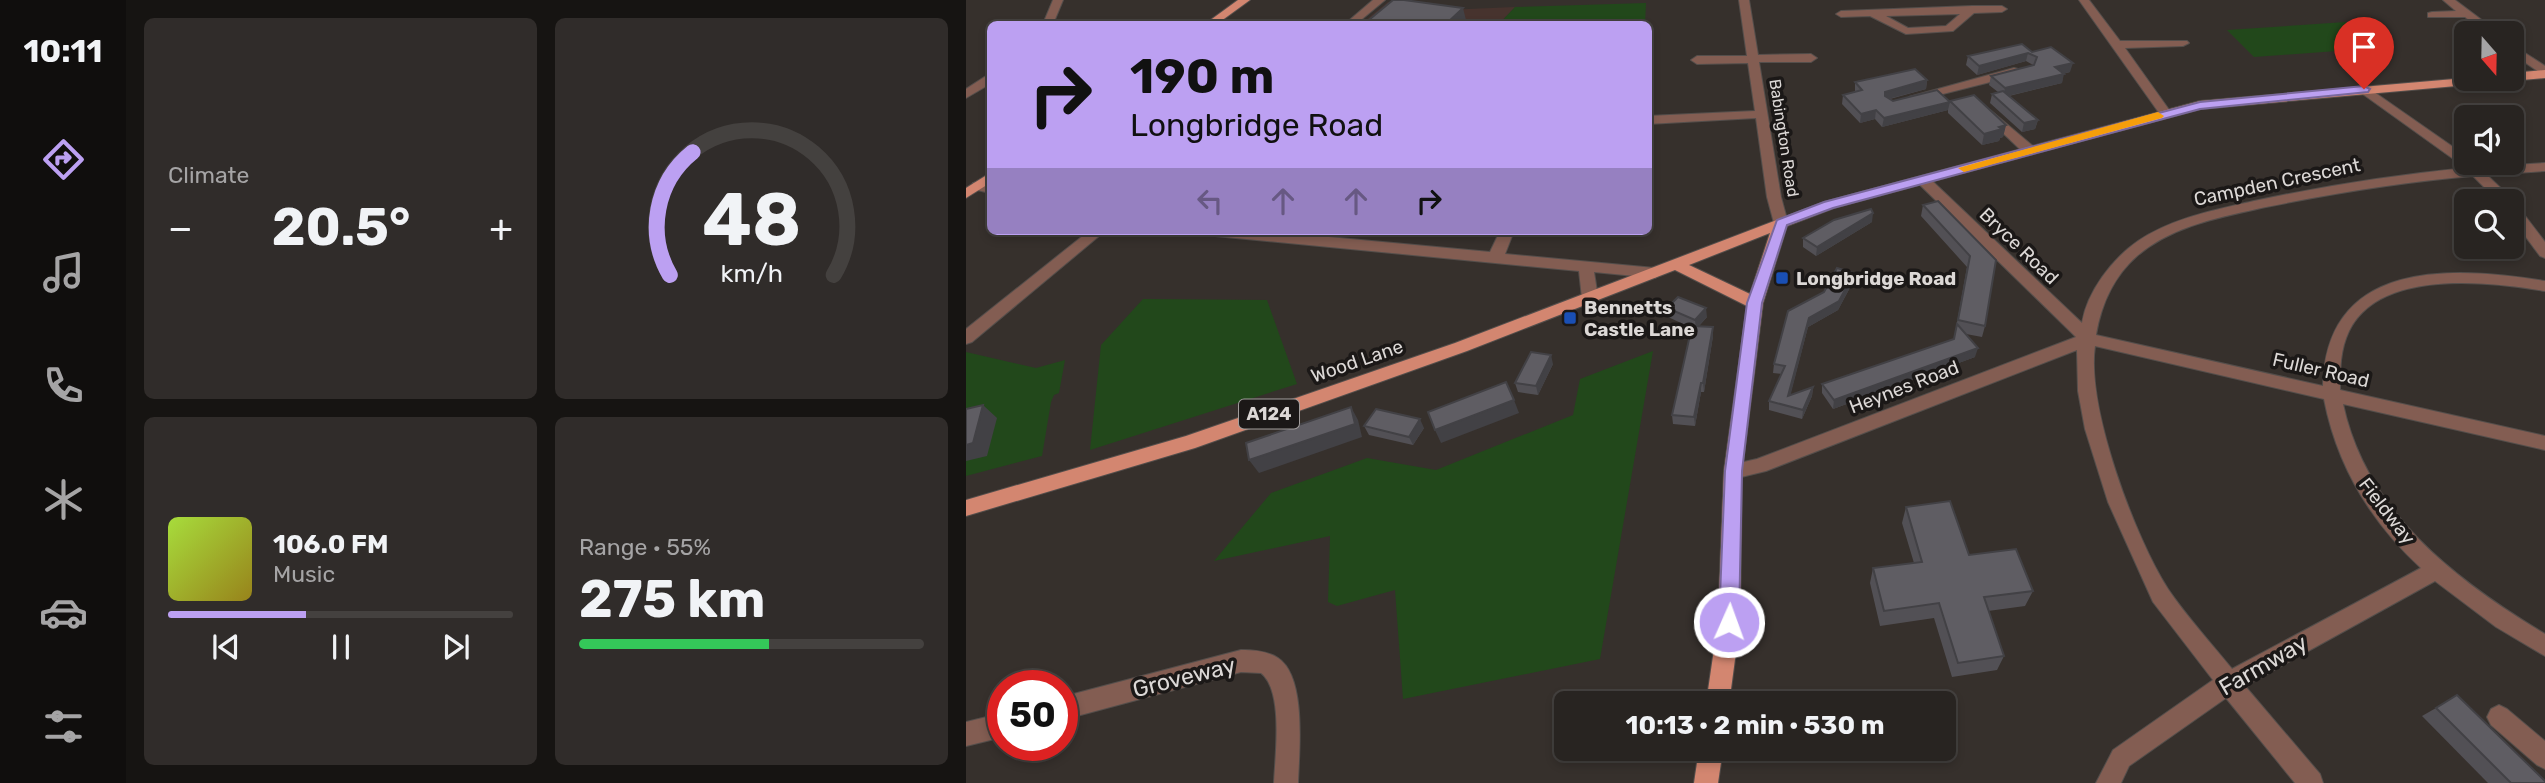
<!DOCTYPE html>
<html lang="en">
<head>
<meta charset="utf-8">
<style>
  :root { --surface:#282421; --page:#302c2a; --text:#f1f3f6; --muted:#a5a4a5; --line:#44413f; --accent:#bca0f2 }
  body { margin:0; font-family:Rubik,sans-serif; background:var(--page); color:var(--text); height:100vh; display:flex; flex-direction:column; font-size:26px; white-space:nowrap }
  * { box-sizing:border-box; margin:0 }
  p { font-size:23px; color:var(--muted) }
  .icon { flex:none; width:38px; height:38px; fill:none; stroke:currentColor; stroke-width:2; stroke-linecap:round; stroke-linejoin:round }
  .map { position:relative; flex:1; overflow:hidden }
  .sheet { display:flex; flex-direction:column; gap:18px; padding:18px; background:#161412; width:840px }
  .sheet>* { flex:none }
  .guide { position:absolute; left:21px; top:21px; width:665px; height:214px; border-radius:10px; box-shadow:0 4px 10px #0003,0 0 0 2px var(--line); background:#bca0f2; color:#111; overflow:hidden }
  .needle { width:46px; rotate:160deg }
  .tools { position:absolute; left:1488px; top:21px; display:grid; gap:14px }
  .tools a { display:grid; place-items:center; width:70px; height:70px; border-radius:10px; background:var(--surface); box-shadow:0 4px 10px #0003,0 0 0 2px var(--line); font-size:35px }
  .speed { position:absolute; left:21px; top:670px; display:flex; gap:14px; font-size:35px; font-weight:700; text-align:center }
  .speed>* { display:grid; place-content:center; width:91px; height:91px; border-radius:50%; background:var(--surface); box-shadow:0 4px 10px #0003,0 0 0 2px var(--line); line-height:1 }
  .speed .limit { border:10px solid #d22; background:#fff; color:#111 }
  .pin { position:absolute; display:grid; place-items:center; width:60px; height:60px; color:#fff; margin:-72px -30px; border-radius:50% 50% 50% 0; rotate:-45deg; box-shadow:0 0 7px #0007 }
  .pin .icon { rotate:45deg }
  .me { position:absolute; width:77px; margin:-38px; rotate:2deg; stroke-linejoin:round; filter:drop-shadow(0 0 5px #0008) }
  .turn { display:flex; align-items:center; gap:24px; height:147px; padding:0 28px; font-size:32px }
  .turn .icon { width:91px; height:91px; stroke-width:2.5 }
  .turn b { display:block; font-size:49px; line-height:60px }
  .lanes { display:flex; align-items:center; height:66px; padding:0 28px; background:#0003; justify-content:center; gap:35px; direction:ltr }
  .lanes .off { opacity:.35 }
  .big { font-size:52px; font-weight:700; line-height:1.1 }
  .sheet .tile { flex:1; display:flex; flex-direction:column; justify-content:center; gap:10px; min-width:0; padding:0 24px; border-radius:10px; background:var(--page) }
  .sheet .dial { align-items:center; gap:0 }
  .dial svg { height:182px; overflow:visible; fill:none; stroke:var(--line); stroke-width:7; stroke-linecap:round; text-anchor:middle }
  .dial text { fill:var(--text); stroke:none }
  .song { display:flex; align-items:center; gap:21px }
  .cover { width:84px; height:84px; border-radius:10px; background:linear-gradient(135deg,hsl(80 70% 55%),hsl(50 70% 35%)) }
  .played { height:7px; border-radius:4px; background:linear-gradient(90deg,var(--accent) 40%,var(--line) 40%) }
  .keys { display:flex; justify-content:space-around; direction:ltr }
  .heat { display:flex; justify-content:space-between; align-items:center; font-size:38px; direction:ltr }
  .charge { height:10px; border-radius:5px; background:linear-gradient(90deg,#34c759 55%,var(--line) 0) }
  .sheet .tiles { flex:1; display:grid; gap:18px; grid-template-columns:repeat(2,1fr) }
  .trip { position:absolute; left:588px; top:691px; width:402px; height:70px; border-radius:10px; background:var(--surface); box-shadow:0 4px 10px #0003,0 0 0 2px var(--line); font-weight:700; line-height:70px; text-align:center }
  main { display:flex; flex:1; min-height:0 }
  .tabs { display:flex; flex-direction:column; width:126px; justify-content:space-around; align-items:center; background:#100e0d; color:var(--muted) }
  .tabs .icon { width:49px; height:49px }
  .tabs .on { color:var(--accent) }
  .tabs b { font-size:32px; color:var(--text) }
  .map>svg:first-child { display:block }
  .education { fill:#47332e }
  .green { fill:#22481b }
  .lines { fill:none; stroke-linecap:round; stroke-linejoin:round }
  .minor-casing { stroke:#544e4b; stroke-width:2 }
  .major-casing { stroke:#544e4b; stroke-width:2 }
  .minor { fill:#835d52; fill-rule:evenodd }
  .major { fill:#d38670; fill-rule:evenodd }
  .wall { fill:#525055 }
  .shaded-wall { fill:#424145 }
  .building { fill:#5f5d63; stroke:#424145; stroke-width:2 }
  .route { fill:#bca0f2; stroke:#7a689d; stroke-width:2 }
  .slow { fill:#f59e0b }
  .transit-dot { fill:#1a4fb4; stroke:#1b1817; stroke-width:2.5 }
  .labels { text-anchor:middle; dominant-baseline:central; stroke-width:7; stroke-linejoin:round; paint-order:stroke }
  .far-street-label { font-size:16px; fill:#dcd8d6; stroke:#1b1817 }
  .shield { fill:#1b1817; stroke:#a29e9d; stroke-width:2 }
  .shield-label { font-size:18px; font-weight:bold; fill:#dcd8d6 }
  .street-label { font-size:19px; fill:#dcd8d6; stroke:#1b1817 }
  .poi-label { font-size:19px; font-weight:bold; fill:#dcd8d6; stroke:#1b1817; text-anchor:start }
  .near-street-label { font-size:23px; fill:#dcd8d6; stroke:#1b1817 }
</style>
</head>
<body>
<main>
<nav class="tabs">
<b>10:11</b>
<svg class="icon on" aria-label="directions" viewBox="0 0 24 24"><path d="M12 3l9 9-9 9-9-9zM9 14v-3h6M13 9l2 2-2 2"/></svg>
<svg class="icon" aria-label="music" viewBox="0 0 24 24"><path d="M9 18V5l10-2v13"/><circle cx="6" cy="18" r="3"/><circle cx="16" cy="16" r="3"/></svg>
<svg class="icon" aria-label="phone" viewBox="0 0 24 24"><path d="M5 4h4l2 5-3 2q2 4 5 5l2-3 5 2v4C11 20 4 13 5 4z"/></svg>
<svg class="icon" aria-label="climate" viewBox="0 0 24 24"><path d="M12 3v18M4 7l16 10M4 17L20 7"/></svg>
<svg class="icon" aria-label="car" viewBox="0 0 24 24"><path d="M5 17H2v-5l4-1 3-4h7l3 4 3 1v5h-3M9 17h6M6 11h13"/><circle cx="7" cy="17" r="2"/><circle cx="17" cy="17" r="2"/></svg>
<svg class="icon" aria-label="filters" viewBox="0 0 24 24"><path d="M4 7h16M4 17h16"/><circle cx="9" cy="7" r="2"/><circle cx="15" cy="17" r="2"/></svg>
</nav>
<section class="sheet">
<div class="tiles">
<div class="tile"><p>Climate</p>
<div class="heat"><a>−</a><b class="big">20.5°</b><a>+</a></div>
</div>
<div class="tile dial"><svg viewBox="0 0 100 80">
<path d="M14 69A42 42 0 1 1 86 69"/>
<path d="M14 69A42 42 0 0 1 24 15" stroke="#bca0f2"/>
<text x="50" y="56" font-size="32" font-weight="700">48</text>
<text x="50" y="72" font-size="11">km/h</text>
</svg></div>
<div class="tile">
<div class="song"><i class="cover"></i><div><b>106.0 FM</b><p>Music</p></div></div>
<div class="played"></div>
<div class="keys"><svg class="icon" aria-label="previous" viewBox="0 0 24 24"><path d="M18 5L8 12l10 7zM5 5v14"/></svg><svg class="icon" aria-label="pause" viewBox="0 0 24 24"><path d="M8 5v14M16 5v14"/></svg><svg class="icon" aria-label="next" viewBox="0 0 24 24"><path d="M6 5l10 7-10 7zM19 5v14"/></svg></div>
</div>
<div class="tile"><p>Range · 55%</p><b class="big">275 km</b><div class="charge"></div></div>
</div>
</section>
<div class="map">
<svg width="1579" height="783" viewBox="0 0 1579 783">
  <rect width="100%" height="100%" fill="#36302c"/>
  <polygon class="education" points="422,2 479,10 549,7 533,24 395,24"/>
  <g class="green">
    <polygon points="680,3 679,24 533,24 549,7"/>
    <polygon points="1380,22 1412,48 1288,57 1261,30"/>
    <polygon points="177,299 301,300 331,384 124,450 135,345"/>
    <polygon points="687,351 634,659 437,699 429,590 371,606 362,602 364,536 248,561 305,493 401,458 470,470 607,415 614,379"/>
    <polygon points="0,352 70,368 99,360 93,393 88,395 85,402 76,456 0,476"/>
  </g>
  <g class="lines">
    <defs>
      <g id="minor">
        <polygon points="87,0 97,0 87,24 77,24"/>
        <polygon points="407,0 419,0 390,24 379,24"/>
        <polygon points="773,0 783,0 792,55 845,54 851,58 845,62 793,62 815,197 822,223 815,228 808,223 801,197 790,118 682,124 682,116 789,111 782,63 731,64 725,60 731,56 781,56"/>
        <polygon points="1113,0 1123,0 1154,41 1221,41 1223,43 1217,46 1159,48 1206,114 1204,117 1196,117"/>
        <polygon points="1477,0 1489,0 1533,33 1520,33 1499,17 1462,17 1462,13 1466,12 1490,11"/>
        <path d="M1006,6H1036L1041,9L1036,12L1008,13L987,31L940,34L904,16L875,17L870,14L875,11ZM994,14L980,26L942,28L920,16Z"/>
        <polygon points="1545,44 1579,66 1579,76 1545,53"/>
        <polygon points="1048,68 1052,69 1052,75 949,101 943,97"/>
        <polygon points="20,76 24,76 24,84 0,98 0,89"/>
        <path d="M1398,85L1500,156V163L1514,167L1579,163V171L1521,175L1545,198L1546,203L1550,204L1579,242V258L1574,256L1545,217V201H1532L1507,176C1437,182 1369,193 1300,207C1256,217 1207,225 1171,256C1148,276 1135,305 1130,335L1357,386C1360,259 1485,266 1579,281V291C1524,282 1414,268 1383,331C1374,350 1374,369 1374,390L1579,436V450L1377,404C1400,512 1489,580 1579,634V656L1530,627L1469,581L1279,686L1354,774L1357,783H1329L1260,698L1163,766L1155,783H1130L1147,750L1247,680L1187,602L1142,502L1119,429L1112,391L1111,350L800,471L767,479L760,476L758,471L760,466L791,459L1110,337L952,183V177H962L1116,323C1121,292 1146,259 1172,241C1206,218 1249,210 1288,201C1358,186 1429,175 1500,168L1394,92L1392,89ZM1129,346L1358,399C1371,466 1405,522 1455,568L1266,669C1245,643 1221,617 1202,589C1169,538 1120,407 1129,346Z"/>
        <polygon points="1024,110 1068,147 1068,153 1058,153 1020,117 1020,111"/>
        <polygon points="12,182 24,185 24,193 7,189 7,183"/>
        <polygon points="123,231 139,231 6,342 0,344 0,329"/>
        <polygon points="242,231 298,231 524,252 534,231 548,231 539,254 689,268 697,273 689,278 628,272 632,298 624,303 616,298 613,271 249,236"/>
        <path d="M275,650C288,650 301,651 312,658C341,677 333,752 332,783H308C309,756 318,691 295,673L275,672L96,720V697Z"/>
        <polygon points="1533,705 1541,709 1579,741 1579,769 1571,765 1525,725 1521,717 1525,709"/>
        <polygon points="37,713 37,737 0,746 0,722"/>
      </g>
      <g id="major">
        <polygon points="272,0 284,0 251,24 239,24"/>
        <polygon points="1579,70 1579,78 1545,81 1540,79 1545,79 1545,73"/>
        <path d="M1500,78L1530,79L1524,83L1235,109L868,208L821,226L797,303L776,471L774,622L763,704H740L752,622L758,471L781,306L709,270L501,351L229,448L0,516V500L220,436L489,343L858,202L1234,101ZM804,233L784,294L723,265Z"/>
        <polygon points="24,173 24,183 0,198 0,188"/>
        <polygon points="733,749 757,749 752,783 728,783"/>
      </g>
    </defs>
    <use href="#minor" class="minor-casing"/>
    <use href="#major" class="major-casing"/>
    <use href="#minor" class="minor"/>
    <use href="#major" class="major"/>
  </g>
  <g class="wall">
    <polygon points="1066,52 1104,72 1097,74 1096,83 1043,96 1072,120 1069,129 1056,132 1024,103 1026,94 1032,92 1023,85 1025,76 1067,65 1060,61 1011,75 1000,65 1002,56"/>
    <polygon points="961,80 960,89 924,99 927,101 984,101 1040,125 1037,137 1034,138 1033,141 1016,145 982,113 982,110 916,127 909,119 894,123 876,104 877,95 889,92 889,82"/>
    <polygon points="957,205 1030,260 1019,326 1016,337 1000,334 1009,357 867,409 856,393 856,384 988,339 1001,267 955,216"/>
    <polygon points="906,222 850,256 837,247 837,238"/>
    <polygon points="887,282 872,310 842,327 824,395 847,387 846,396 836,419 803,410 803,401 816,374 807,373 808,364 822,311"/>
    <polygon points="701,308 741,317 733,326 747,336 738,392 735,392 729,426 707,424 706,415 726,328 702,317"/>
    <polygon points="587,364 572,395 552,392 549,383"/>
    <polygon points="398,426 458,428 447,445 403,435"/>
    <polygon points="940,507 1003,555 1067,591 1059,606 1022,611 1038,656 1031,670 986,677 968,618 914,626 904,583 907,568 948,563 936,523"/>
    <polygon points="1470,708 1579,783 1522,783 1456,716"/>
  </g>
  <g class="shaded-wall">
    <polygon points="497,8 500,20 496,24 480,24"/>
    <polygon points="1062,53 1060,61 1011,75 1013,66"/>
    <polygon points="1107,63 1104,72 1087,76 1089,67"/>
    <polygon points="1098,74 1096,83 1037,97 1039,88"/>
    <polygon points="961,80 960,89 918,100 919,92"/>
    <polygon points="984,102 982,110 916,127 918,118"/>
    <polygon points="910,110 909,119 894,123 895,114"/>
    <polygon points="1072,120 1069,129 1056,132 1058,123"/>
    <polygon points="1040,125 1037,137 1034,138 1033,141 1016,145 1018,134"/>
    <polygon points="907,213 906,222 850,256 851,247"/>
    <polygon points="888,273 887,282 872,310 842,327 822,405 822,396 843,318"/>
    <polygon points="740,308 741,317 730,329 729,320"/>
    <polygon points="747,327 747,336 738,392 737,383"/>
    <polygon points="1012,348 1009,357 867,409 868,400"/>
    <polygon points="585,355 587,364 572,395 570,386"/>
    <polygon points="735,383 735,392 729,426 728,417"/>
    <polygon points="847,387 846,396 836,419 837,410"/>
    <polygon points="548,400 553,413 475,443 469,430"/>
    <polygon points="17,405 31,418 21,456 0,461 0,445"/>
    <polygon points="385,407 392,420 396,437 293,473 283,460"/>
    <polygon points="454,419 458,428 447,445 443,437"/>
  </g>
  <g class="building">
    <polygon points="427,0 438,0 497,8 480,24 398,24"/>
    <polygon points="1056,44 1066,52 1085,47 1107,63 1089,67 1098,74 1039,88 1025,76 1068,65 1071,57 1062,53 1013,66 1002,56"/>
    <polygon points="949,69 961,80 919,92 919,96 927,101 971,90 984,102 918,118 910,110 895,114 877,95 896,90 889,82"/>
    <polygon points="1037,91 1072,120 1058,123 1026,94"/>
    <polygon points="1008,95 1040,125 1033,127 1036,129 1018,134 984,101"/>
    <polygon points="972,201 1030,260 1019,326 992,320 1004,256 957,205"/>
    <polygon points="905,209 907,213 851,247 837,238 868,220"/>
    <polygon points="871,268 888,273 873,301 843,318 822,396 847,387 837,410 803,401 819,366 808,364 822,311 858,292"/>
    <polygon points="712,297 740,308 729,320 701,308"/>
    <polygon points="991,324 1012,348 868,400 856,384 988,339"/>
    <polygon points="726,326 747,327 737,383 735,383 728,417 706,415"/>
    <polygon points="565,352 585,355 570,386 549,383"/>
    <polygon points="540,382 548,400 469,430 462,412"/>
    <polygon points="17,405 7,443 0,445 0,409"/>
    <polygon points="385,407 389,424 283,460 280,443"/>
    <polygon points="410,409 454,419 443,437 398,426"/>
    <polygon points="984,501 1003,555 1050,549 1067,591 1018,597 1038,656 992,663 973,603 918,611 907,568 956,562 940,507"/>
    <polygon points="1491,695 1579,781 1579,783 1545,783 1470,708"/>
  </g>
  <polygon class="route" points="1398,86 1404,89 1402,92 1234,109 867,208 821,225 796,303 776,471 773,622 770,629 763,631 756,629 753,622 759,471 781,303 811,220 858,202 1234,102"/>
  <polygon class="slow" points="1192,112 1198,116 1196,118 998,172 992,168"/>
  <g class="transit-dot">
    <rect x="809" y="271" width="14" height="14" rx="3.5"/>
    <rect x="597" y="311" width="14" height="14" rx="3.5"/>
  </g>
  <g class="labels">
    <g class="far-street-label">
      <text transform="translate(818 138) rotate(81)">Babington Road</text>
    </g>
    <rect class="shield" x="273" y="399.5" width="60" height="29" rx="5"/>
    <g class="shield-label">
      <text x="303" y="414">A124</text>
    </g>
    <g class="street-label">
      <text transform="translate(1311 182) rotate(-12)">Campden Crescent</text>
      <text transform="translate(1053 246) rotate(44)">Bryce Road</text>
      <text transform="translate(391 361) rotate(-19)">Wood Lane</text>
      <text transform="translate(1355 370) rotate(13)">Fuller Road</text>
      <text transform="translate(938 387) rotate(-21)">Heynes Road</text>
      <text transform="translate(1421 511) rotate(52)">Fieldway</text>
    </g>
    <g class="poi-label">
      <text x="830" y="278">Longbridge Road</text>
      <text x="618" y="307">Bennetts<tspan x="618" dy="22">Castle Lane</tspan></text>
    </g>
    <g class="near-street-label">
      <text transform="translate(1297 665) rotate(-30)">Farmway</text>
      <text transform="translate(218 677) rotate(-14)">Groveway</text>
    </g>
  </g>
</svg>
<div class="tools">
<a><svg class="needle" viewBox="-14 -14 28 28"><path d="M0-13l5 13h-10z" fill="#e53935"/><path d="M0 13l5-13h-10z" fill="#a5a4a5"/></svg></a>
<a><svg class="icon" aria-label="sound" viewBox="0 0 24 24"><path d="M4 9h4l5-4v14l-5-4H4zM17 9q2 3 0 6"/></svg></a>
<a><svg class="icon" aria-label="search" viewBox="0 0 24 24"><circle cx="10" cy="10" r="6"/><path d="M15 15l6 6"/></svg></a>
</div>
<div class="speed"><div class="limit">50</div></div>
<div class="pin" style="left:1398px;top:89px;background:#d93025"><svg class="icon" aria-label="arrive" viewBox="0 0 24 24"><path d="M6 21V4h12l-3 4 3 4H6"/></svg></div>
<svg class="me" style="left:763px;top:622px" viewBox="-20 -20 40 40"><circle r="17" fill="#bca0f2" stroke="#fff" stroke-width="3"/><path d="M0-11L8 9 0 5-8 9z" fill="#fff"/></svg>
<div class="trip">10:13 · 2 min · 530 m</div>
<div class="guide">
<div class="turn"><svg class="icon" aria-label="right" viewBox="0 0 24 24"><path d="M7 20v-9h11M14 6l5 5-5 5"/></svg><div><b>190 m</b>Longbridge Road</div></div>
<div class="lanes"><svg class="icon off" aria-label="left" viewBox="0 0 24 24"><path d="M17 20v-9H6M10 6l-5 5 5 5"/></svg><svg class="icon off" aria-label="ahead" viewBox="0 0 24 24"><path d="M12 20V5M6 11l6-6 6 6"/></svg><svg class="icon off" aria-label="ahead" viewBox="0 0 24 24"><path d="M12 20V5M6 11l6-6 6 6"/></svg><svg class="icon" aria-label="right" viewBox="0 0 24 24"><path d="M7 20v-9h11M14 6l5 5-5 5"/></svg></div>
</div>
</div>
</main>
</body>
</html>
